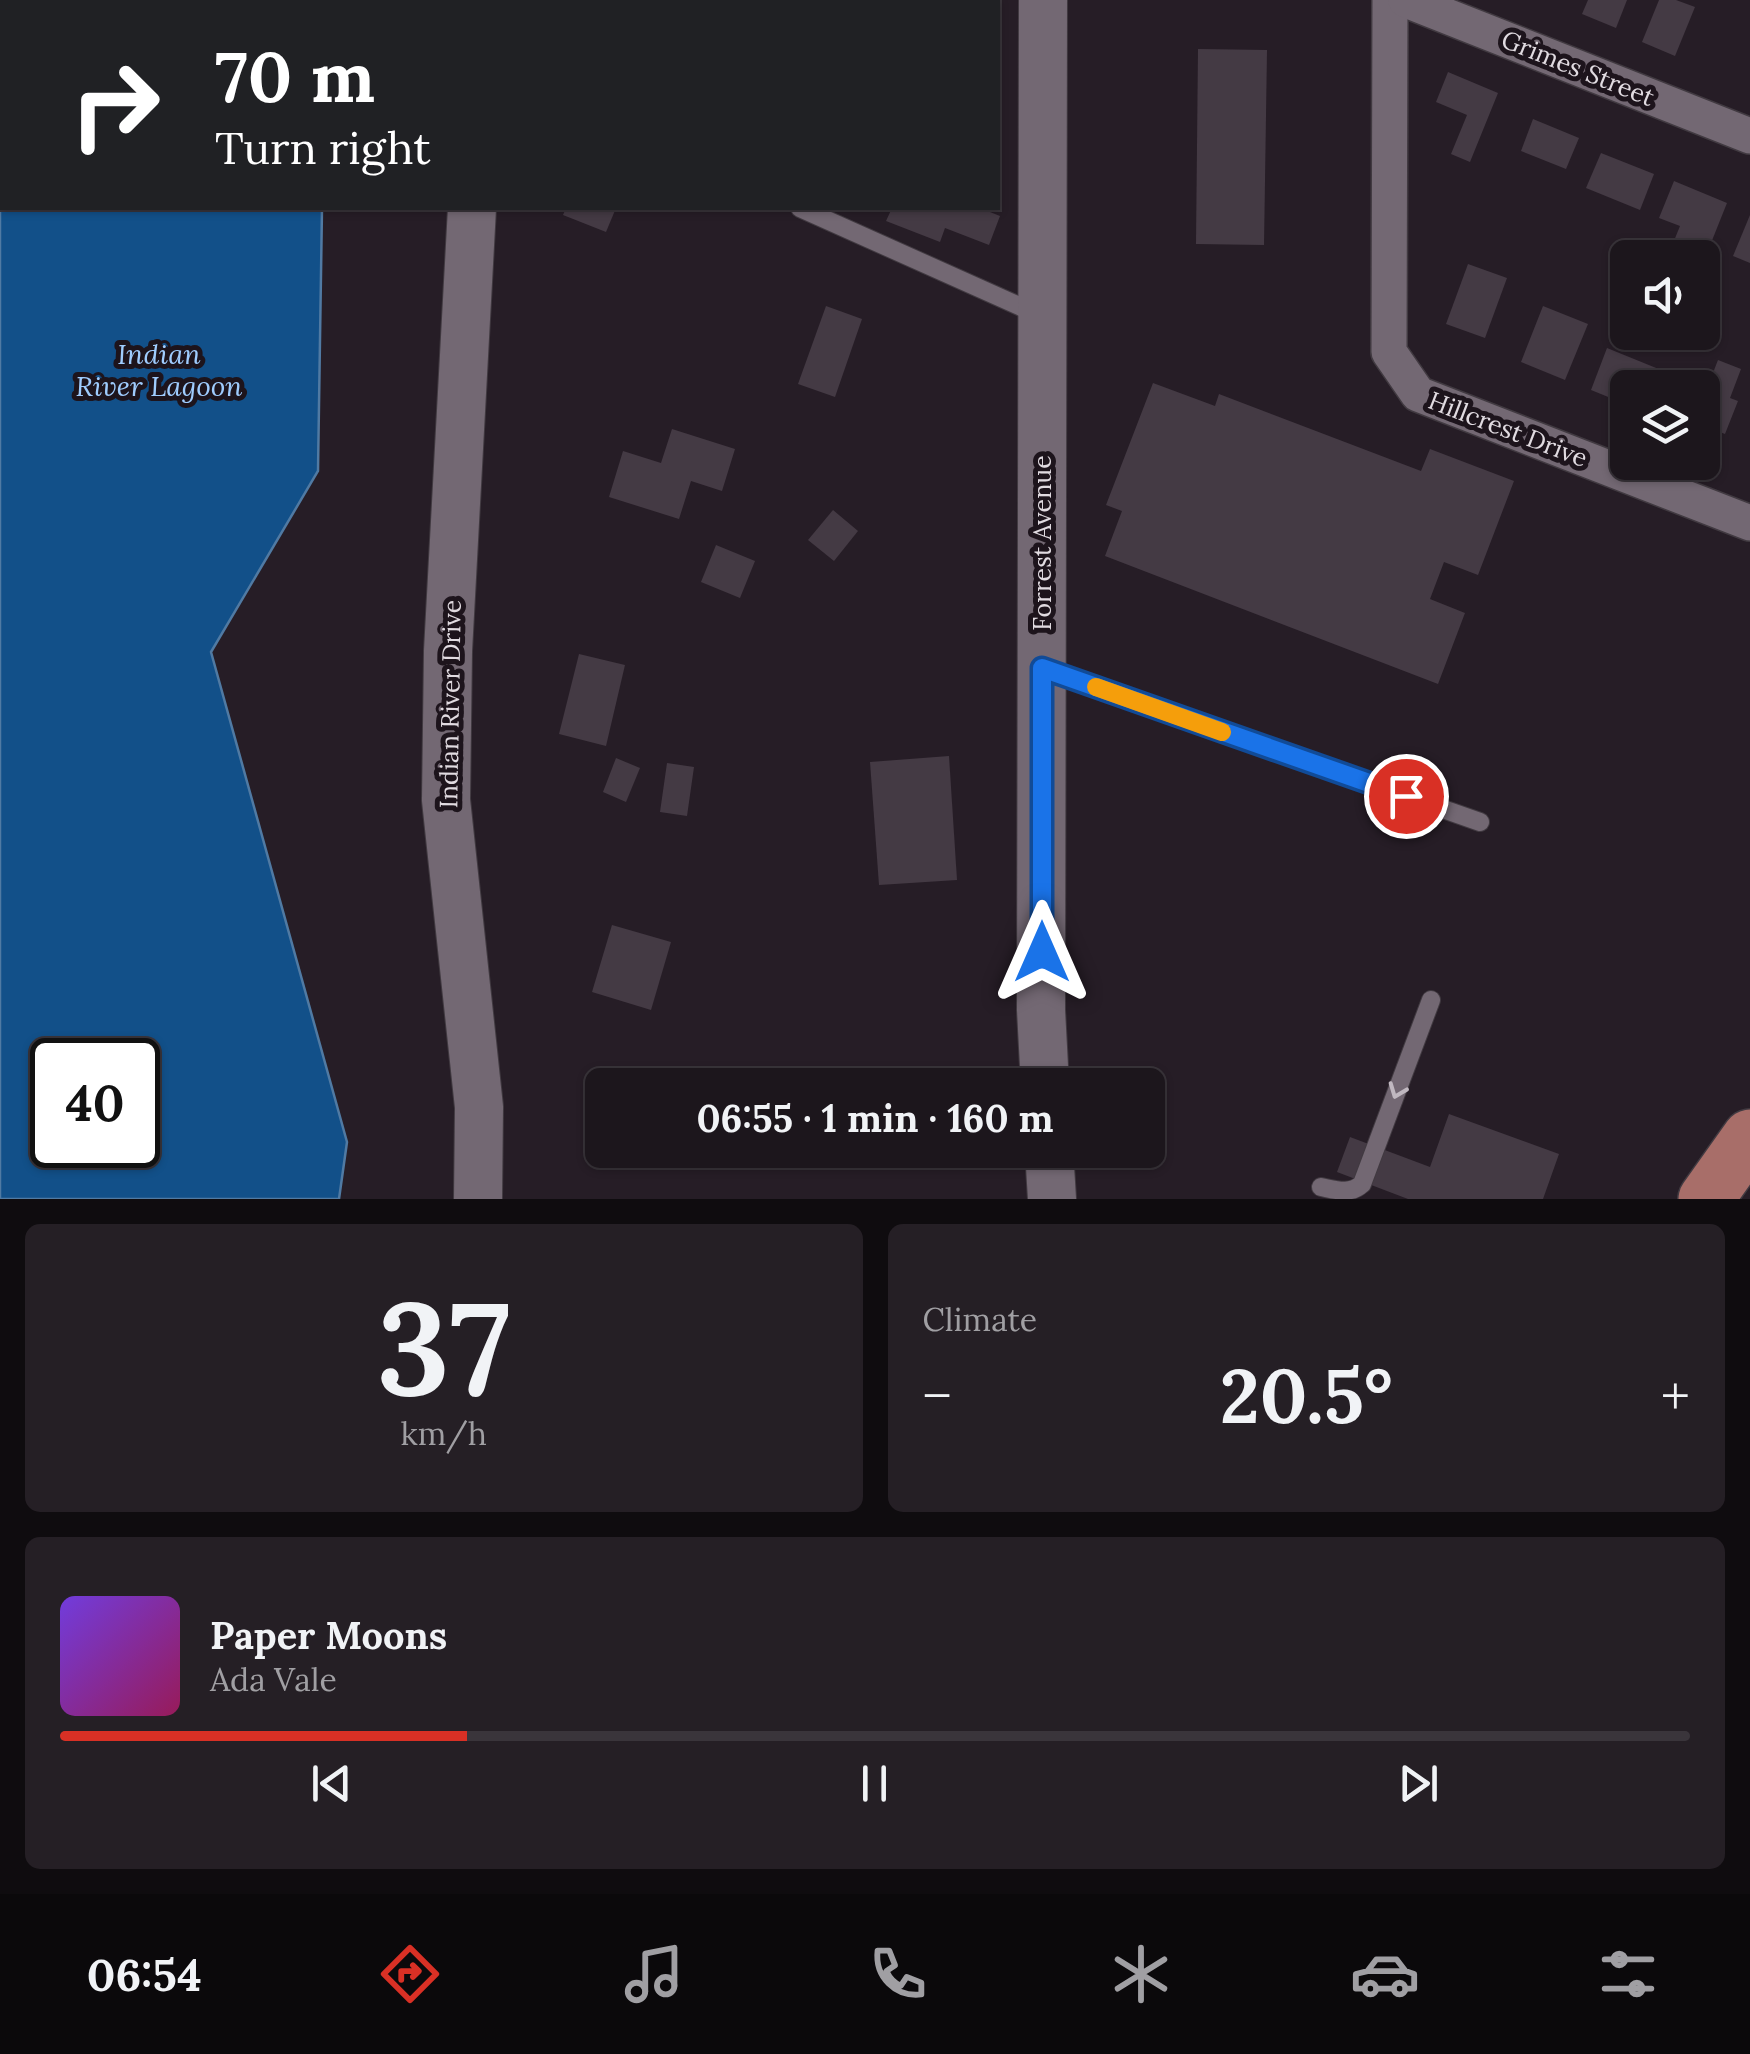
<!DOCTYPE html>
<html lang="en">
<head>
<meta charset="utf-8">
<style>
  :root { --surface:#1c161c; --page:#251f25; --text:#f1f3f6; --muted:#a09fa3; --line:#3a353b; --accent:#d93025 }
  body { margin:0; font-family:Lora,serif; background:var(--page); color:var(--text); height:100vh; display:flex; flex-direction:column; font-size:38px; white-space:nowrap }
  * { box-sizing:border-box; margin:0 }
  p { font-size:32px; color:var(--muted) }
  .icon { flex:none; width:55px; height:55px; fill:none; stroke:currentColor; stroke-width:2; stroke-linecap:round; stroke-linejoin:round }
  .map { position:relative; height:1199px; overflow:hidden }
  .details { display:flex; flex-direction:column; gap:25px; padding:25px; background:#0f0c0f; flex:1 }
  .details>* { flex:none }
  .hud { position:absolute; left:0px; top:0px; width:1000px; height:210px; box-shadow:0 2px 8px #0004,0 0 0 2px var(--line); background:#202124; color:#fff; overflow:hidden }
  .buttons { position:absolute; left:1610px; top:240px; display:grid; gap:20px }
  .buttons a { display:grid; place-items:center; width:110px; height:110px; border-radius:15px; background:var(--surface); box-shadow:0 2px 8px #0004,0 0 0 2px var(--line); font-size:50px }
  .speed { position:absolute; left:30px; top:1038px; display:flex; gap:20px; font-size:50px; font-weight:700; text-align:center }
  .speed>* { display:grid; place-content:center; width:130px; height:130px; border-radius:50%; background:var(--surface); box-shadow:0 2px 8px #0004,0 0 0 2px var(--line); line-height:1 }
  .speed .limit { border:5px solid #111; border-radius:15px; background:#fff; color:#111 }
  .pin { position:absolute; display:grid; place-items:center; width:85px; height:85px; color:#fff; margin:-42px; border:5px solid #fff; border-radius:50%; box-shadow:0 2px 10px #0007 }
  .me { position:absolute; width:110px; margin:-55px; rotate:0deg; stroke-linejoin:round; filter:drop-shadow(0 0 8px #0008) }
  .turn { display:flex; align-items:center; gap:35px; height:210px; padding:0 50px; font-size:45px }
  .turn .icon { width:130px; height:130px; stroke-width:2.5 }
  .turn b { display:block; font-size:70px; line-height:85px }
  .big { font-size:75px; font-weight:700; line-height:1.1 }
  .details .tile { flex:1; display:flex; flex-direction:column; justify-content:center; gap:15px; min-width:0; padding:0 35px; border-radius:15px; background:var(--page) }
  .details .dial { align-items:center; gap:0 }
  .dial b { font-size:130px; line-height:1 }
  .song { display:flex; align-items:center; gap:30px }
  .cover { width:120px; height:120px; border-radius:15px; background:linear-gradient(135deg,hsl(260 70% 55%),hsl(330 70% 35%)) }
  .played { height:10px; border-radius:5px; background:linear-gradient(90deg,var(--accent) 25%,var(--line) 25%) }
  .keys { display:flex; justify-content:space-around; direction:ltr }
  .heat { display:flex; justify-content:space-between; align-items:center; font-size:55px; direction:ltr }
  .details .tiles { flex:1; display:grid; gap:25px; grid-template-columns:1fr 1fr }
  .tile:last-child { grid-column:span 2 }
  .trip { position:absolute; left:585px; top:1068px; width:580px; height:100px; border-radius:15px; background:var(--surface); box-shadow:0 2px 8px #0004,0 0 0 2px var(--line); font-weight:700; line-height:100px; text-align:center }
  .dock { display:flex; height:160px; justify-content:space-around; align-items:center; background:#0b090b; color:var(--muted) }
  .dock .icon { width:70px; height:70px }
  .dock .current { color:var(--accent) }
  .dock b { font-size:45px; color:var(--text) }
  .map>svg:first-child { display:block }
  .water { fill:#125089; stroke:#507aa3; stroke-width:2.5; fill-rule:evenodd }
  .building { fill:#443a44 }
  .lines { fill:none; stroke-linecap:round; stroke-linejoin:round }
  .lane-casing { stroke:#413a41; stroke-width:20 }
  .street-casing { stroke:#413a41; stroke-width:38 }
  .secondary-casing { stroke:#413a41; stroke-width:50 }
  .primary-casing { stroke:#413a41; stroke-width:58 }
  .lane { stroke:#736873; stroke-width:18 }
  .street { stroke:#736873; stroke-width:35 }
  .secondary { stroke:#736873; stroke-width:48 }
  .primary { stroke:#a86e69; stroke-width:55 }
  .oneway { stroke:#c0b8c0 }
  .route-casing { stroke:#114b97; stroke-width:25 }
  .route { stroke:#1a73e8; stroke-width:18 }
  .slow { stroke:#f59e0b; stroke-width:18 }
  .labels { text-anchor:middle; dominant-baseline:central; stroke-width:10; stroke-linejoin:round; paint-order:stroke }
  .street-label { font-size:25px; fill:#e1dbe1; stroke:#1d141c }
  .water-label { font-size:28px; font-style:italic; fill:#9fccfe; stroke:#1d141c }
</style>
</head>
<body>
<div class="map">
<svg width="1750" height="1199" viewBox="0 0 1750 1199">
  <rect width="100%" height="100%" fill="#261d26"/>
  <path class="water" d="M0,0H325L2,2V208H322L318,471L211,652L347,1142L339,1199H0ZM52,1060H138V1145H52Z"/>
  <g class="building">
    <polygon points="1588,0 1627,0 1616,28 1582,14"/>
    <polygon points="1659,0 1676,0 1695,7 1675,56 1642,42"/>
    <polygon points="1198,49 1267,50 1264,245 1196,244"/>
    <polygon points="1448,72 1498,93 1470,162 1451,154 1467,115 1436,102"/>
    <polygon points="1533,119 1579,138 1566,169 1521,151"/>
    <polygon points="1601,153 1654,174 1640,210 1586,188"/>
    <polygon points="1674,181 1727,203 1705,258 1667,258 1680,226 1659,218"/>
    <polygon points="566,208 616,208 606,232 563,215"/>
    <polygon points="892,208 980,208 1000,216 989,245 945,228 940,242 886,221"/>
    <polygon points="1750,215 1750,263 1733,256"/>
    <polygon points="1468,264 1507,278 1485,338 1446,324"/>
    <polygon points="826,306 862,319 835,397 798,384"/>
    <polygon points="1543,306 1588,324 1565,380 1521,362"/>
    <polygon points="1607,348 1666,372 1659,388 1628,388 1628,405 1591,390"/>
    <polygon points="1718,360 1741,369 1730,398 1738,401 1725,434 1702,425 1702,388 1683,388 1688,375 1709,383"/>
    <polygon points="1153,383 1215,406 1219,394 1421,471 1430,449 1514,481 1478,575 1444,562 1430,599 1465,613 1438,684 1105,556 1122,511 1106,505"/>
    <polygon points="672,429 735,449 722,491 691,481 679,519 609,497 623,451 661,463"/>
    <polygon points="833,510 858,531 834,561 808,540"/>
    <polygon points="716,545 755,561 740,598 701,582"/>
    <polygon points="579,654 625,665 606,746 559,734"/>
    <polygon points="949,756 957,880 879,885 870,762"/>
    <polygon points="616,758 640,768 626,802 603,792"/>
    <polygon points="667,763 694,767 687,816 660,812"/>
    <polygon points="612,925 671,942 651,1010 592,992"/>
    <polygon points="1449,1114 1559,1154 1543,1199 1408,1199 1337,1172 1350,1137 1430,1167"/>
  </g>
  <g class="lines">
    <defs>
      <g id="lane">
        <polyline points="800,208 1037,314"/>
        <polyline points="1047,670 1480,822"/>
        <path d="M1321,1187C1336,1190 1350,1195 1362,1184L1431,1000"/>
      </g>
      <g id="street">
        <polyline points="662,0 669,2"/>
        <polyline points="1390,0 1389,352 1418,394 1750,523"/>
        <polyline points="1406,0 1750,136"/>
      </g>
      <g id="secondary">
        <polyline points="476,0 476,2"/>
        <polyline points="1043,0 1041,1010 1045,1085"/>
        <polyline points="472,208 448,651 446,800 479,1107 478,1199"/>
        <polyline points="1049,1150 1052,1199"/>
      </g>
      <polyline id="primary" points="1706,1199 1750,1137"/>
    </defs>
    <use href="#lane" class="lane-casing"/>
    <use href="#street" class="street-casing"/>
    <use href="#secondary" class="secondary-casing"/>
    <use href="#primary" class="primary-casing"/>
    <use href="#lane" class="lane"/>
    <use href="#street" class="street"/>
    <use href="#secondary" class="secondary"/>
    <use href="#primary" class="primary"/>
  </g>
  <defs><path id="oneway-chevron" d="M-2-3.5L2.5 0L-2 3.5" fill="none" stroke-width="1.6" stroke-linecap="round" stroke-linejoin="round" transform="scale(2.5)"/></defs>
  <use class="oneway" href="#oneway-chevron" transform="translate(1397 1091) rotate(111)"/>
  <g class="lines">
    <defs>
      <polyline id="route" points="1042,952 1042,668 1406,796"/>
    </defs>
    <use href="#route" class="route-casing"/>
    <use href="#route" class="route"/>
    <polyline class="slow" points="1096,687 1222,732"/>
  </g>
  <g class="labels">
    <g class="street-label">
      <text transform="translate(1578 68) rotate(22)">Grimes Street</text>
      <text transform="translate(1508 429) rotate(21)">Hillcrest Drive</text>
      <text transform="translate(1042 543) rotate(-90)">Forrest Avenue</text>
      <text transform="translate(450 704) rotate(-89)">Indian River Drive</text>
    </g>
    <g class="water-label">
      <text x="159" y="354">Indian<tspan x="159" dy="32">River Lagoon</tspan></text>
    </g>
  </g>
</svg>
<div class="buttons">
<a><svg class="icon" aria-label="sound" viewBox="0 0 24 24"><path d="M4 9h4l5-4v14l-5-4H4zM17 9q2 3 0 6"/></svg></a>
<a><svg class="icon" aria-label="layers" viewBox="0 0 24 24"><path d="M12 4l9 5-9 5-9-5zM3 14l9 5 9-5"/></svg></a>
</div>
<div class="speed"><div class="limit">40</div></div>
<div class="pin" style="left:1406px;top:796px;background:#d93025"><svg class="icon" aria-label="arrive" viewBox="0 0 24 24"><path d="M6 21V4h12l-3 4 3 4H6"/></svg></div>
<svg class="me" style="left:1042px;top:952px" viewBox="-20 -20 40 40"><path d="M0-17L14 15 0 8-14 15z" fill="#1a73e8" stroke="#fff" stroke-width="4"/></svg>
<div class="trip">06:55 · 1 min · 160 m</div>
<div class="hud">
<div class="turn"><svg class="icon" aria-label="right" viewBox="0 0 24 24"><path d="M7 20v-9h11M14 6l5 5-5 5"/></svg><div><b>70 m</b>Turn right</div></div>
</div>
</div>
<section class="details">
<div class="tiles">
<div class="tile dial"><b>37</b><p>km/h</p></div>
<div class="tile"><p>Climate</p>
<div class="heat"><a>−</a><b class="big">20.5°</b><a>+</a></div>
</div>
<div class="tile">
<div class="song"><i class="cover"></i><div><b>Paper Moons</b><p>Ada Vale</p></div></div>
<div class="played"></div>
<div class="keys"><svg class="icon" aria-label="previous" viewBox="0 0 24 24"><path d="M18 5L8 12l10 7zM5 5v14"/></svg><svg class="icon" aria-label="pause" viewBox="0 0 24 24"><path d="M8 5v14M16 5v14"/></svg><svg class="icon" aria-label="next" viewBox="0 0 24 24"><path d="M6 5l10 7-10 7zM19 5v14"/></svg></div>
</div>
</div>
</section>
<nav class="dock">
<b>06:54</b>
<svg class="icon current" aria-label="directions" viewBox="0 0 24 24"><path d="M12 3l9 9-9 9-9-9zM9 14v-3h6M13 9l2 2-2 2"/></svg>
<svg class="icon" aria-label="music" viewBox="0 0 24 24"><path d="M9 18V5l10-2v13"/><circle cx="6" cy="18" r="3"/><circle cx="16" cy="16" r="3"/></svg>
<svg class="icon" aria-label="phone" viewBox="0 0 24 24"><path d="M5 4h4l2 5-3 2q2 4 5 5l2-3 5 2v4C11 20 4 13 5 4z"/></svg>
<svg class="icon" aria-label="climate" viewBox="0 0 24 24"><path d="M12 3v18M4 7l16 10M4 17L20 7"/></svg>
<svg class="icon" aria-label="car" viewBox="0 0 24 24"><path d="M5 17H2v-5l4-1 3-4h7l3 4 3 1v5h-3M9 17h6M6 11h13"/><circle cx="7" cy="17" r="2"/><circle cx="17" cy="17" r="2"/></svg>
<svg class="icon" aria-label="filters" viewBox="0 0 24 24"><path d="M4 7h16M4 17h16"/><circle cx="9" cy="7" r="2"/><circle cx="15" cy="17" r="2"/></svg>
</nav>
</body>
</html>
